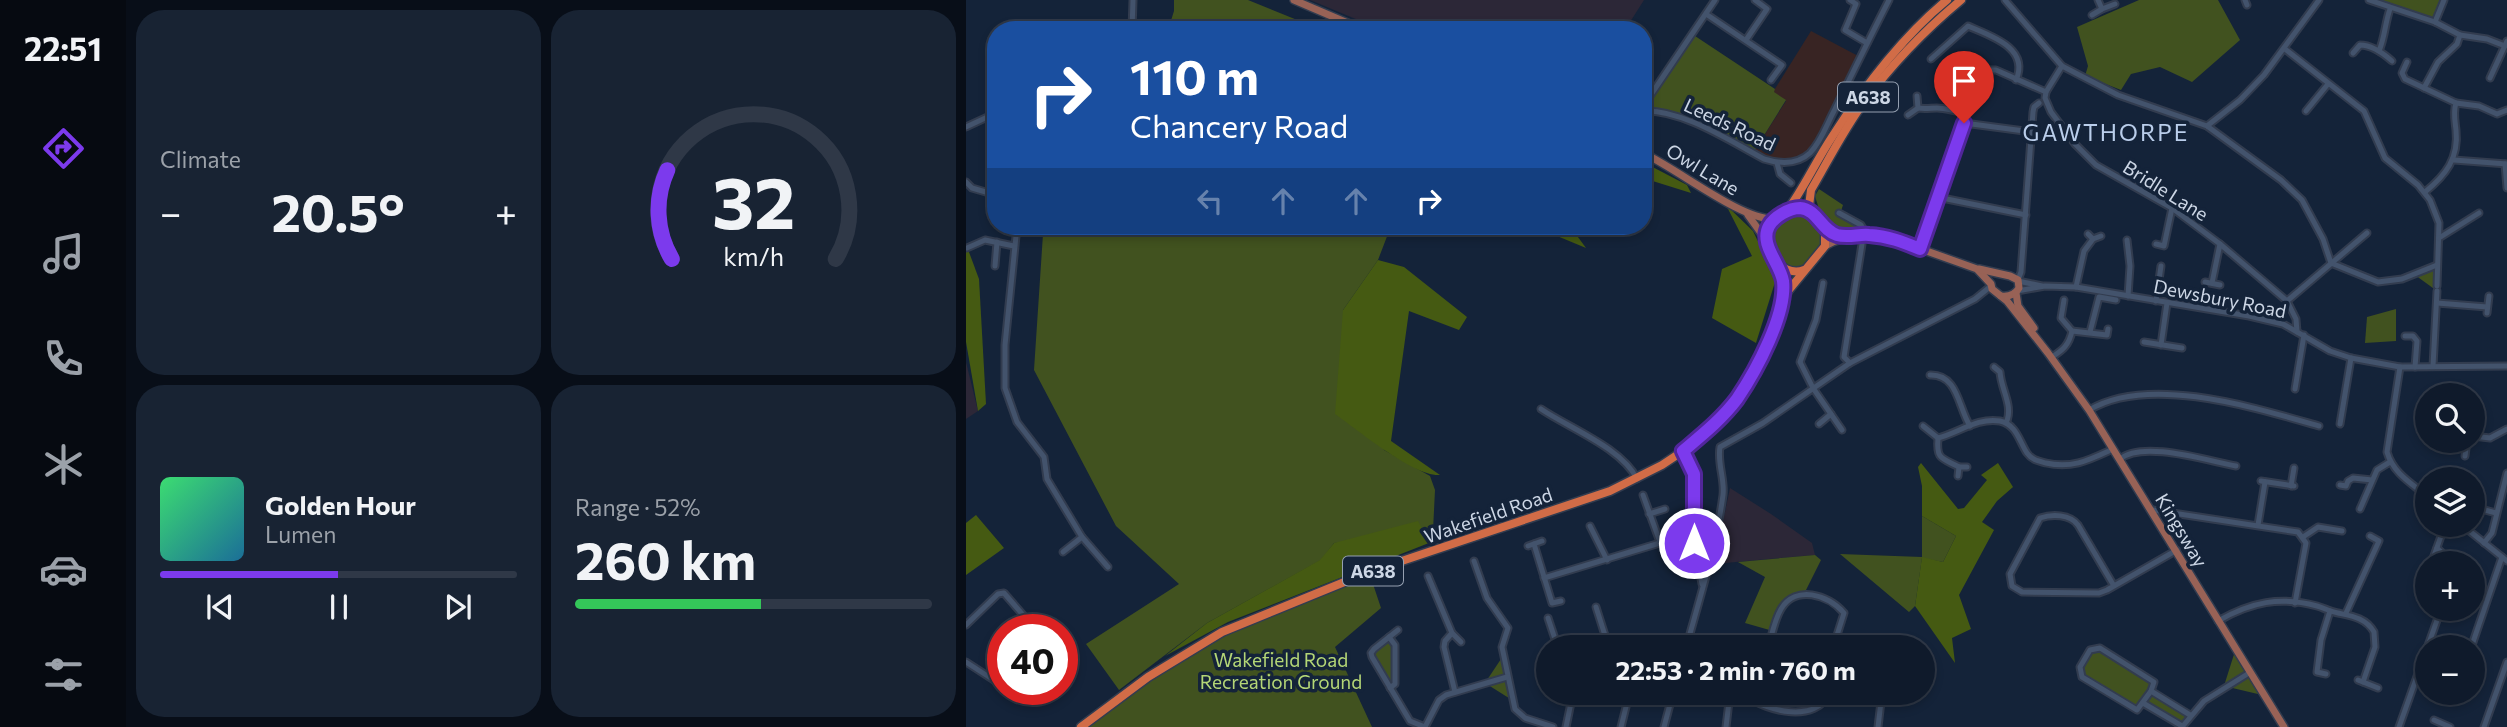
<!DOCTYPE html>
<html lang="en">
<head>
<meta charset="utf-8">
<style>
  :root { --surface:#0f1a2b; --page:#182333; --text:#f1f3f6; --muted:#9ba1a9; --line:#2f3847; --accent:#7c3aed }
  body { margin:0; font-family:Commissioner,sans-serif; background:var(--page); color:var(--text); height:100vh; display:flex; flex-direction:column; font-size:26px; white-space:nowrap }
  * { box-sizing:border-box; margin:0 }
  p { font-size:23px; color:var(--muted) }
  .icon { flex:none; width:38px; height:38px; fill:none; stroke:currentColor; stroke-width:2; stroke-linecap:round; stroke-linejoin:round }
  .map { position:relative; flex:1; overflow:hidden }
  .side { display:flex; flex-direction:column; gap:10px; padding:10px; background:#080e18; width:840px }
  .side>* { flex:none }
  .hud { position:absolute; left:21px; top:21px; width:665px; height:214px; border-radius:28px; box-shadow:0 4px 10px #0003,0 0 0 2px var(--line); background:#1a4fa0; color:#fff; overflow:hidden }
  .fabs { position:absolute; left:1449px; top:383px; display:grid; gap:14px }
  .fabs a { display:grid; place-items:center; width:70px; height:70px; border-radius:50%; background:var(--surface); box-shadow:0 4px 10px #0003,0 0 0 2px var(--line); font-size:35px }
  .speed { position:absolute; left:21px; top:614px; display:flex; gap:14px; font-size:35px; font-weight:700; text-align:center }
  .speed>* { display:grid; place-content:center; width:91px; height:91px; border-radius:50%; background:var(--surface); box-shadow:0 4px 10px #0003,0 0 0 2px var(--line); line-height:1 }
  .speed .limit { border:10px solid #d22; background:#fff; color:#111 }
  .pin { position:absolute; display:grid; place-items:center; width:60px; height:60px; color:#fff; margin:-72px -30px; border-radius:50% 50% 50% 0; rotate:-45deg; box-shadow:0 0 7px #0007 }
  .pin .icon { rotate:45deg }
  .me { position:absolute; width:77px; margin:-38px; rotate:0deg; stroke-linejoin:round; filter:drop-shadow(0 0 5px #0008) }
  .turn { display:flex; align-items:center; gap:24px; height:147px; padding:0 28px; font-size:32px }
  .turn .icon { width:91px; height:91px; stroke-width:2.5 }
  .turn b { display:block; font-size:49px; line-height:60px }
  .lanes { display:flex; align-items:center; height:66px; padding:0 28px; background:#0003; justify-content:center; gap:35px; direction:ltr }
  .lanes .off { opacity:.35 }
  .big { font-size:52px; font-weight:700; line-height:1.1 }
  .side .card { flex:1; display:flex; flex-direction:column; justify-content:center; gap:10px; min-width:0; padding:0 24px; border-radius:28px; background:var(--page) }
  .side .dial { align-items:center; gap:0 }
  .dial svg { height:182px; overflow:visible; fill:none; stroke:var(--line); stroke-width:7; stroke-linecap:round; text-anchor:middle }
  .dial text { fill:var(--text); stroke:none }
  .song { display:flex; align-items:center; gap:21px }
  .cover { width:84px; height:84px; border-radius:10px; background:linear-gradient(135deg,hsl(140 70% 55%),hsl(200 70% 35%)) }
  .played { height:7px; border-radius:4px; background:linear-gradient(90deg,var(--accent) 50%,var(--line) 50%) }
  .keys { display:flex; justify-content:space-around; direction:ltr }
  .heat { display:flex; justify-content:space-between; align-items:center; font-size:38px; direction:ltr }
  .charge { height:10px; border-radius:5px; background:linear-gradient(90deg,#34c759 52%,var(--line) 0) }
  .side .tiles { flex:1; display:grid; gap:10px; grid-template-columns:repeat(2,1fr) }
  .trip { position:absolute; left:570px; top:635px; width:399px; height:70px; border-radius:35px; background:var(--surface); box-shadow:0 4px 10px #0003,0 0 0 2px var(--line); font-weight:700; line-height:70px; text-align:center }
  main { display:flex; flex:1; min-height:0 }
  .tabs { display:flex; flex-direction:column; width:126px; justify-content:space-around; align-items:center; background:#060a11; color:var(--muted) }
  .tabs .icon { width:49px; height:49px }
  .tabs .current { color:var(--accent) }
  .tabs b { font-size:32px; color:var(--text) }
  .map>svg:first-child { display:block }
  .industrial { fill:#2c2737 }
  .education { fill:#382423 }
  .green { fill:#41521f }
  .forest { fill:#455a12 }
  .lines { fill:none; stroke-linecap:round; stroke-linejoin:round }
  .minor-casing { stroke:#323c4f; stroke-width:9 }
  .major-casing { stroke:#323c4f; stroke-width:10 }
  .highway-casing { stroke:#323c4f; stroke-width:11 }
  .minor { stroke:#43536c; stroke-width:5 }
  .major { stroke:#986256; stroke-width:7 }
  .highway { stroke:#d16c47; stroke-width:8 }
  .route-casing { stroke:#51269a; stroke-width:18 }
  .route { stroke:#7c3aed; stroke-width:12 }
  .labels { text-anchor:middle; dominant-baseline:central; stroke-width:7; stroke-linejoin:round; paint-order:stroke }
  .shield { fill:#142339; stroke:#95a0b1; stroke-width:2 }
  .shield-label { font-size:18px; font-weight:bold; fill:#ccd6e5 }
  .street-label { font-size:19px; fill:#ccd6e5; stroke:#142339 }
  .park-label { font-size:19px; fill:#b4d676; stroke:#142339 }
  .quarter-label { font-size:23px; letter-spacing:2px; fill:#baceeb; stroke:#142339 }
</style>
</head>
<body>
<main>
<nav class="tabs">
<b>22:51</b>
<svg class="icon current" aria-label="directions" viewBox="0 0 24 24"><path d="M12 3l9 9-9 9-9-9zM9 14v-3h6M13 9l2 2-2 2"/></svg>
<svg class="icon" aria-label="music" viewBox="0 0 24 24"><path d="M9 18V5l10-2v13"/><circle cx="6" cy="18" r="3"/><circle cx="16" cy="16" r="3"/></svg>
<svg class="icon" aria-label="phone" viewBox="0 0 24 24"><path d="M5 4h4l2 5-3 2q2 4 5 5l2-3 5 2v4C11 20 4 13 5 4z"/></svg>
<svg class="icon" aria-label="climate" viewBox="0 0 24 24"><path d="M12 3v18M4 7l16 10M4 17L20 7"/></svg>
<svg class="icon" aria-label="car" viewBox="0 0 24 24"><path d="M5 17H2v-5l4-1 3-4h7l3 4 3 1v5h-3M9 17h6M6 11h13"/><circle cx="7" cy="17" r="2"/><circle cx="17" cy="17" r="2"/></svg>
<svg class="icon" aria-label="filters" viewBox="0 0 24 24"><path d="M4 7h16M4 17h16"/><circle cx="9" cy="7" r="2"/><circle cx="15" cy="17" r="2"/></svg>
</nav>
<section class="side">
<div class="tiles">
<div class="card"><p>Climate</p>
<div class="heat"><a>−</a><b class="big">20.5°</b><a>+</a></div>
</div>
<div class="card dial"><svg viewBox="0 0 100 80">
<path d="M14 69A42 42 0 1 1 86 69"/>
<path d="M14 69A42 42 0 0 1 12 30" stroke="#7c3aed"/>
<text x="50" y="56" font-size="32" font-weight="700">32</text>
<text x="50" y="72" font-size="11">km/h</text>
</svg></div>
<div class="card">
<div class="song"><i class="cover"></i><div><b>Golden Hour</b><p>Lumen</p></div></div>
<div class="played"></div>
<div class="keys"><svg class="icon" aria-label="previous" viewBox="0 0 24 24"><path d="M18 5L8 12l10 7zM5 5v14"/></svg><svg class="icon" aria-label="pause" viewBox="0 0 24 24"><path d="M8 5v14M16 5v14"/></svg><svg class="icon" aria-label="next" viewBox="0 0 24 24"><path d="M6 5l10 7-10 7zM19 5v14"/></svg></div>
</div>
<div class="card"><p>Range · 52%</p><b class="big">260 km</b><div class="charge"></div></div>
</div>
</section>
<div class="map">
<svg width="1541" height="727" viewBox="0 0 1541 727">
  <rect width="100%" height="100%" fill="#142339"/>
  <g class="industrial">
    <polygon points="344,0 678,0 659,30 416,30"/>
    <polygon points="0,362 12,411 0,419"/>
    <polygon points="764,488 805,514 846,543 849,555 748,564"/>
  </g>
  <polygon class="education" points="845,31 894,57 850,145 835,158 811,163 787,153 820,101 807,92"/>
  <g class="green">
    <polygon points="208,0 282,0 356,30 202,30 208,11"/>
    <polygon points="1173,0 1252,0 1274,40 1226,82 1194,67 1165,74 1155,90 1119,76 1122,66 1111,27"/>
    <polygon points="1403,0 1478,0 1469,22"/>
    <polygon points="726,34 809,89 808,92 820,100 787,153 722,120 680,110 682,99"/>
    <path d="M853,189L877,205L873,217L893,228C863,229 858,227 849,196Z"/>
    <polygon points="827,209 842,210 860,241 837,270 813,266 801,243 802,228"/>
    <polygon points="82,226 425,226 412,260 377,310 418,450 464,476 469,490 467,531 460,536 368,543 355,560 241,623 153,690 120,644 213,584 150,526 68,370 77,234"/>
    <polygon points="1471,265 1471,291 1449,275"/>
    <polygon points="1430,309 1430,341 1399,343 1401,317"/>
    <polygon points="956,516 990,536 977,562 956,558 949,606 943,612 874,554 956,557"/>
    <polygon points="849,555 855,560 838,594 820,602 807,631 779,623 799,577 772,562"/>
    <polygon points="403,572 415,608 369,647 406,727 123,727 143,711 140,708 256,632"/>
    <polygon points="423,637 429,645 429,684 424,688 406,657 408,649"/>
    <polygon points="1134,648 1188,682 1186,692 1224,715 1216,726 1178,703 1171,710 1116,677 1114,667 1124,650"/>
    <polygon points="1269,651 1296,695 1258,686"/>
    <polygon points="537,656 546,700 519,683"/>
  </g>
  <g class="forest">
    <polygon points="677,162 721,185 725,193 677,178"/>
    <polygon points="760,205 787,231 810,279 790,343 746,318 756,269 786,256"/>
    <polygon points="567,226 622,226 609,233 620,248"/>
    <polygon points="0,244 13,279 20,404 12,411 0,342"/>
    <path d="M412,260L438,267L501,317L493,330L443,311L425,441L474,475C448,477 392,430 369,414L377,310Z"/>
    <polygon points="955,463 992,509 998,508 1021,480 1015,475 1032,463 1047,487 1031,501 1016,522 1028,530 993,595 1005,629 986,638 989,663 949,606 956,557 977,562 990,536 956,516 956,486 952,467"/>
    <polygon points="10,515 38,548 0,575 0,523"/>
    <polygon points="452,521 460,536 468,541 262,622 199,656 241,623 354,560 368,543"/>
  </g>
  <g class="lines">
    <defs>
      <g id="minor">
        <polyline points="884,0 890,4 879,30 901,43"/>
        <polyline points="1039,0 1096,66 1152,95 1241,126 1315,180 1336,200 1357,239 1365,263 1412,282 1436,279 1471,265"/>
        <polyline points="1279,0 1281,5"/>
        <polyline points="1403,0 1469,22 1494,35 1491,44 1472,62 1458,88"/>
        <polyline points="1136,9 1149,4"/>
        <polyline points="740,14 816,65 805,80"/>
        <polyline points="1126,15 1136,9 1132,0"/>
        <polyline points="1469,22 1478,0"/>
        <polyline points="166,30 167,0"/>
        <polyline points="1494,35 1521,39 1539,46"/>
        <polyline points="780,40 801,9 789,0"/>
        <polyline points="1319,49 1398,111 1419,158 1452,185 1464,200 1473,223 1471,286"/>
        <path d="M1413,51C1419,37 1419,23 1424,9"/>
        <path d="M1387,53L1394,45C1406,45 1417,53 1426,61"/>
        <path d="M965,59L1002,26C1025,36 1064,48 1050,80"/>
        <path d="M1441,62L1436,73L1439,79L1490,103C1487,112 1489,121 1490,130C1493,158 1480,175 1459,192"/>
        <polyline points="1096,66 1080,92 1079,98 1085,112 1109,144 1130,165 1206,208 1254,244 1321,301 1330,319 1331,332"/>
        <polyline points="1524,78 1541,41"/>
        <polyline points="1490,103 1513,106 1531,114 1541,110"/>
        <path d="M952,108C959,109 965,108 971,108C986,108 994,117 1007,106L1020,70H1030L1080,92"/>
        <polyline points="680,110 682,99 749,0"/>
        <path d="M677,111C716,109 764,141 798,159C814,164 831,165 844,153C855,142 861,124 868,111C886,74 904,37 923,0"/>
        <polyline points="1340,111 1362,84"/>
        <polyline points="942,115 952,108 951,96"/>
        <polyline points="1241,126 1274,100 1298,75 1353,0"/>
        <polyline points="0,127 30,113"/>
        <polyline points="28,140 30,140"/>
        <polyline points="1488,160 1541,164"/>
        <polyline points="811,163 814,174 825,183"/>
        <polyline points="1539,164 1541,188"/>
        <polyline points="0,182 6,188 30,195"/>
        <polyline points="971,197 1060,215"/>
        <polyline points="873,213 895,225 901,235"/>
        <polyline points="51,226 39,345 39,388 51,422 78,457 81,479 116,537 142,567"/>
        <polyline points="1122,234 1127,239 1135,236"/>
        <polyline points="1473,238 1513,213"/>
        <polyline points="1161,240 1164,266 1162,296"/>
        <polyline points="1190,244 1198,246 1206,208"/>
        <polyline points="1,248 19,240 48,246"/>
        <polyline points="954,249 998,123 1066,132"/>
        <polyline points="29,266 31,242"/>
        <polyline points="1052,280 1055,272 1067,112 1068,107 1073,103"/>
        <polyline points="1052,281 1076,286"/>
        <polyline points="1239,282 1254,285"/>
        <polyline points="857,283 850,320 834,362 847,388 876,430"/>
        <polyline points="1246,283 1254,244"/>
        <polyline points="1110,287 1118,251 1127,239"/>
        <polyline points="1051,291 1079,286 1110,287 1283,316 1317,324 1364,351 1385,358 1434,367 1541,366"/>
        <polyline points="1190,301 1195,266"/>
        <polyline points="1321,301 1401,233"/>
        <polyline points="1471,303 1521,307"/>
        <polyline points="1521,313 1523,296"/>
        <polyline points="1106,331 1141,335 1142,329"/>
        <polyline points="1124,332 1133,297 1150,300"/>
        <polyline points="1439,336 1447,336 1451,341 1449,367"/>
        <polyline points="1178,342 1216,348"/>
        <polyline points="1195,345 1201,303"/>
        <path d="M1086,357C1097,350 1103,345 1106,331L1095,318L1098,300"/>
        <polyline points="884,363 878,357 896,244"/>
        <polyline points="1467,366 1471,291"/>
        <path d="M1028,367L1034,372C1035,390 1048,406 1040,423"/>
        <path d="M1434,367L1421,452C1427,473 1445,483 1461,496"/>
        <path d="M964,375C992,374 992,407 1004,426"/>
        <polyline points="1329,389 1338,335"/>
        <path d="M575,409C603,428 656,448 671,479"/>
        <path d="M1123,410C1183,374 1290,408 1353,426"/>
        <polyline points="853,424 865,414"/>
        <polyline points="1374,424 1385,358"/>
        <polyline points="957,426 972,438"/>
        <polyline points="1507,436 1524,438 1541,429"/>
        <path d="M972,438C992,433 1012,417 1034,421C1051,425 1053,441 1061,453C1066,460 1072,461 1080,463C1106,469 1123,460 1147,449"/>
        <path d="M972,438C970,460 976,458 993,467"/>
        <polyline points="717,451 728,474 728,543 736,584"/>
        <polyline points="1499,456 1501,441"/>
        <path d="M1154,459C1177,440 1242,461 1270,466"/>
        <polyline points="992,476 993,467 1001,467"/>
        <polyline points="1295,481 1328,486"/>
        <polyline points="1374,485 1380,486 1382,481 1387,478 1406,480"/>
        <polyline points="1325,486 1328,468"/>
        <polyline points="677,495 694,542"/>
        <polyline points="1394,509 1411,470 1424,462"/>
        <polyline points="1187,510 1332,532 1340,543 1329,603"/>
        <polyline points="1519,510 1530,513"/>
        <polyline points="683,514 699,509"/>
        <polyline points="1292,525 1299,482"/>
        <polyline points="1496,525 1541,561"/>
        <polyline points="624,526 641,560"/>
        <polyline points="1337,537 1352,527 1376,531"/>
        <polyline points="1518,543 1526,533 1541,473"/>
        <polyline points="568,544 586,603 595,601"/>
        <polyline points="562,546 576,541"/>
        <polyline points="1471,548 1488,564"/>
        <polyline points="97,552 116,537"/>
        <polyline points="508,561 521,598 542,628 536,647 549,709 559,718 587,727"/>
        <polyline points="1465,564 1479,525"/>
        <polyline points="462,576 486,633 495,642"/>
        <polyline points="578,578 727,533"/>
        <path d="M1148,586L1112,525C1104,514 1086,514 1074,518L1044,574L1046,586L1056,592L1133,593L1141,590L1211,550"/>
        <polyline points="1453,595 1461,572"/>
        <polyline points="630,607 643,648"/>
        <polyline points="1380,613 1413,541 1404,536"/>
        <polyline points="582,618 592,648"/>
        <path d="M1252,621C1285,602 1314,596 1351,606C1358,608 1365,612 1372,613C1386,616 1400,618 1408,632L1409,647L1397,682"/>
        <polyline points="0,625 32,594 38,593 70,630"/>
        <polyline points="432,630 408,649 405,653 406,657 444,721 459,727"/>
        <polyline points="486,633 479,641 478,647 489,692"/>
        <polyline points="423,637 429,645 429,684 424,688"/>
        <path d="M720,648C734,597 750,547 757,495C759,479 751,463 754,447L797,423L884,363L1009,299L1025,286"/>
        <path d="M802,648C806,635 808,621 815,609C829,585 862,594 878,613L867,648"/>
        <polygon points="1134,648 1188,682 1185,691 1171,710 1116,677 1114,667 1124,650"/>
        <polyline points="1505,648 1536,557"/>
        <polyline points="0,662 37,686"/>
        <polyline points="1360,674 1351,672 1355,640 1364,611"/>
        <polyline points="1392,680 1412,688"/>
        <polyline points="29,681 37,673"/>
        <polyline points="42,690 58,701"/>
        <polyline points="1185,691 1224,715"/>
        <polyline points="1488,697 1489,693"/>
        <path d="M764,698L781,696C801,712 851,723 863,693"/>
        <polyline points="1177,703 1216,726"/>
        <polyline points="1468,720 1484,727"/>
        <polyline points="459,727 473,700 480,695 541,677"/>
        <polyline points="600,727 607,693"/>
        <polyline points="655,727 660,707"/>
        <polyline points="698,727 707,693"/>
        <polyline points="760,727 764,693"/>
        <polyline points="912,727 916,693"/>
        <polyline points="1216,727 1238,701 1283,673"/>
        <polyline points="1433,727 1475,609"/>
        <polyline points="1518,727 1541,662"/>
      </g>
      <g id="major">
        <polyline points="328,0 398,30"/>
        <path d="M677,153C712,169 775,220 808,219"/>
        <polyline points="782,215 800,240"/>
        <polyline points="857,227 879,236"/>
        <path d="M859,246C881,233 903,234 927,239L1011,269L1025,284L1026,289L1041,301L1082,353L1123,410L1318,727"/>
        <path d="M1013,269L1044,276L1052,280L1053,288C1049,295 1043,297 1035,296"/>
        <polyline points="1050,293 1052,306 1068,328"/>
      </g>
      <g id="highway">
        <path d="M821,211C838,188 850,161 866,137C898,87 935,38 981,0"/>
        <polyline points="813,266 816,277 817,297"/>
        <path d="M838,270C814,279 791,244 804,224C808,218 815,215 821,211C831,206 839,207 847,213"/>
        <path d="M115,727L182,677L256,632L403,572L644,491L696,465L717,451L746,426L770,399L789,368L822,291L859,246V232L843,206L845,190C862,161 878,129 898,102C926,64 959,30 995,0"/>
      </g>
    </defs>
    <use href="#minor" class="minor-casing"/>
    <use href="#major" class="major-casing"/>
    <use href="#highway" class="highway-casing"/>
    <use href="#minor" class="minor"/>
    <use href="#major" class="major"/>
    <use href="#highway" class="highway"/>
  </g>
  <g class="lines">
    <defs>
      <path id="route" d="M728,543V474L717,451C736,435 756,419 771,399C790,371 821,314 817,281C814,263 793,244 803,226C808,217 823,208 834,208C851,209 855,230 871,235C882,238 893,234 903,235C922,236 937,242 954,249L998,123"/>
    </defs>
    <use href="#route" class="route-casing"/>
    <use href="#route" class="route"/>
  </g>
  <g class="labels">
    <g class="shield">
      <rect x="872" y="82.5" width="60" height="29" rx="5"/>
      <rect x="377" y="556.5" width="60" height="29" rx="5"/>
    </g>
    <g class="shield-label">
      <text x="902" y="97">A638</text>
      <text x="407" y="571">A638</text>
    </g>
    <g class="street-label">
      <text transform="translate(764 124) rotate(25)">Leeds Road</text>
      <text transform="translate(737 169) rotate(31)">Owl Lane</text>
      <text transform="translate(1200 190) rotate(32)">Bridle Lane</text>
      <text transform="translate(1254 298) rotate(11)">Dewsbury Road</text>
      <text transform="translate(522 515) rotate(-19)">Wakefield Road</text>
      <text transform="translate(1216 530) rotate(59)">Kingsway</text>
    </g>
    <g class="park-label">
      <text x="315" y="659">Wakefield Road<tspan x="315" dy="22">Recreation Ground</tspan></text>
    </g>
    <g class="quarter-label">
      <text x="1140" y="132">GAWTHORPE</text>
    </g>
  </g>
</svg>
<div class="fabs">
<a><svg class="icon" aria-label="search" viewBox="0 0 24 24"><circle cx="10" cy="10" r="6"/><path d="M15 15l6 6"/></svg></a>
<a><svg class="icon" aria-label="layers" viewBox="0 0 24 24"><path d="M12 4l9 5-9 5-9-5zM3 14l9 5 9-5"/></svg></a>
<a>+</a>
<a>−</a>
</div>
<div class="speed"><div class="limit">40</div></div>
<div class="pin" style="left:998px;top:123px;background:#d93025"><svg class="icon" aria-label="arrive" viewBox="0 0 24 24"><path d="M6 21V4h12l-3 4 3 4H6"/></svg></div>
<svg class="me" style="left:728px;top:543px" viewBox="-20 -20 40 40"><circle r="17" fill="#7c3aed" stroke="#fff" stroke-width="3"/><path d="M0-11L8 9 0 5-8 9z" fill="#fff"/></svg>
<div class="trip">22:53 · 2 min · 760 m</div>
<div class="hud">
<div class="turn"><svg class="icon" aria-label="right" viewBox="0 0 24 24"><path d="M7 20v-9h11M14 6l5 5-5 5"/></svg><div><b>110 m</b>Chancery Road</div></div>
<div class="lanes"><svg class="icon off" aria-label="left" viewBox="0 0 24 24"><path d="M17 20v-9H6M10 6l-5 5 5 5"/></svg><svg class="icon off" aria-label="ahead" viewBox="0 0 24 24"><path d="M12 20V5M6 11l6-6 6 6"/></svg><svg class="icon off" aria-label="ahead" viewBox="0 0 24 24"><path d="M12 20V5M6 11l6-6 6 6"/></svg><svg class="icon" aria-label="right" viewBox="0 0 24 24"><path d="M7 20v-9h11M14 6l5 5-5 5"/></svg></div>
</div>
</div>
</main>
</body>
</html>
